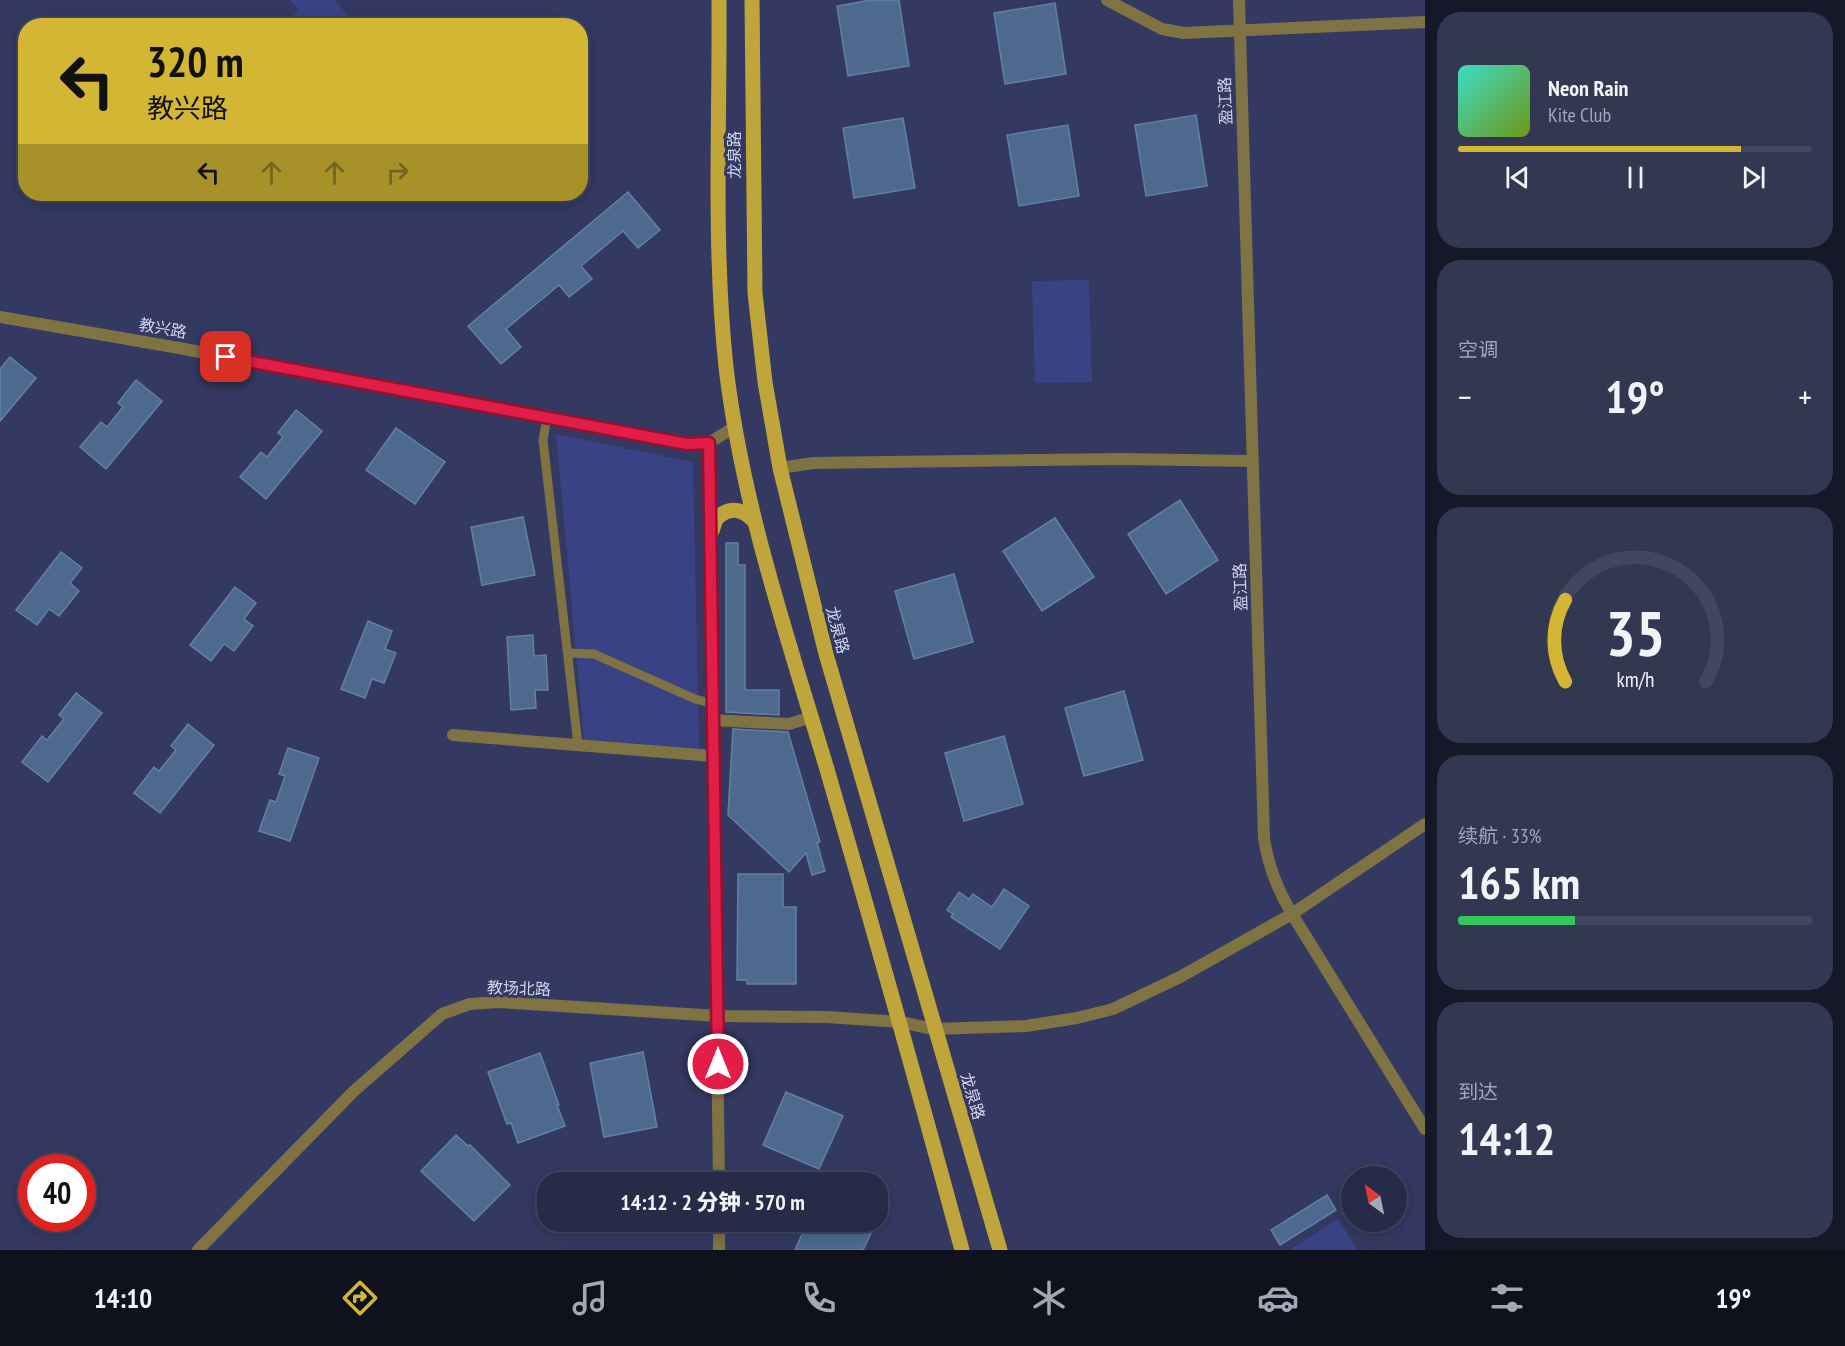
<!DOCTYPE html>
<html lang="zh">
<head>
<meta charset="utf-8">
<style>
  :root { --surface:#262b48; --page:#323752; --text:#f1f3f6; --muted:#a4a7b4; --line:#424760; --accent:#d4b635 }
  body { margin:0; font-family:"PT Sans Narrow","Noto Sans SC",sans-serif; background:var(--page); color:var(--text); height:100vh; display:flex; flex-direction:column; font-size:22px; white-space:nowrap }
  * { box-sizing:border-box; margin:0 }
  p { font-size:20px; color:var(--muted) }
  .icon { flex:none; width:33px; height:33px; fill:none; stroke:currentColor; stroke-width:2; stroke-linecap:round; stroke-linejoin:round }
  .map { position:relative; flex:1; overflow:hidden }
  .sheet { display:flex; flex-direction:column; gap:12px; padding:12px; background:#151828; width:420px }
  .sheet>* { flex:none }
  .banner { position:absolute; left:18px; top:18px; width:570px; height:183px; border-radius:24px; box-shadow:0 3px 15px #0003,0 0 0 2px var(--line); background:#d4b635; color:#111; overflow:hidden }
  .needle { width:39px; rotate:327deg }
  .buttons { position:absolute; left:1341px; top:1166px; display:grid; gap:12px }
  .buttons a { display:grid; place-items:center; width:66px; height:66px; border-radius:50%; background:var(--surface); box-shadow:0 3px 15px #0003,0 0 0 2px var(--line); font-size:30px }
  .speed { position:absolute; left:18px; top:1154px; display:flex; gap:12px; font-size:30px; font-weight:700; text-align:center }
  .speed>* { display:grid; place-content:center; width:78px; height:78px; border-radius:50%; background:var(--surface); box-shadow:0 3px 15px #0003,0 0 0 2px var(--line); line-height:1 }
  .speed .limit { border:9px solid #d22; background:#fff; color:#111 }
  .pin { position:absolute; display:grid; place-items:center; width:51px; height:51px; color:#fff; margin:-26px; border-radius:12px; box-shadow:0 3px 9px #0006 }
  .me { position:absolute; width:66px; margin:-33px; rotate:0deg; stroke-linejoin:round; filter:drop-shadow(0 0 4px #0008) }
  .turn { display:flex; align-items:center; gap:21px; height:126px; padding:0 30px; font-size:27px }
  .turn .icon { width:78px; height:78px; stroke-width:2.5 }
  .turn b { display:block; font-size:42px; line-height:51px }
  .lanes { display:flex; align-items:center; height:57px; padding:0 30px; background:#0003; justify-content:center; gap:30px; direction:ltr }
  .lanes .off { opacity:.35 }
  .big { font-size:45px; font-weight:800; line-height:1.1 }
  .sheet .widget { flex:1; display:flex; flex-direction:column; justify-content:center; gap:9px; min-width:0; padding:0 21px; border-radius:24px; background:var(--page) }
  .sheet .dial { align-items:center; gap:0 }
  .dial svg { height:156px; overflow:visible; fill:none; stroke:var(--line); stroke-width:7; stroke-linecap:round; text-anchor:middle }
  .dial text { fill:var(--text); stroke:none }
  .song { display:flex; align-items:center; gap:18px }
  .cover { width:72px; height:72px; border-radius:9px; background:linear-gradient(135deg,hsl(170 70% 55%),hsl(80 70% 35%)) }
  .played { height:6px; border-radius:3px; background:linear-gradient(90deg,var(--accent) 80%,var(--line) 80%) }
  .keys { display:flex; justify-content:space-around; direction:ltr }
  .heat { display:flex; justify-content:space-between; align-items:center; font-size:33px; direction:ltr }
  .charge { height:9px; border-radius:4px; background:linear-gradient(90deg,#34c759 33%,var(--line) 0) }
  .trip { position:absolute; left:537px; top:1172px; width:351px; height:60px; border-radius:24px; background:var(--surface); box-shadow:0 3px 15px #0003,0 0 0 2px var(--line); font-weight:800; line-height:60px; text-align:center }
  .dock { display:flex; height:96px; justify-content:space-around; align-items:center; background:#0f111d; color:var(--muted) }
  .dock .icon { width:42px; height:42px }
  .dock .active { color:var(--accent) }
  .dock b { font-size:27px; color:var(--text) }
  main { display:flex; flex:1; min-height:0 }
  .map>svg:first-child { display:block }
  .green { fill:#3a4286 }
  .building { fill:#4d698d; stroke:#6380a5; stroke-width:1.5 }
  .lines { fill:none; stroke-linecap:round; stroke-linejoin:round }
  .pedestrian { stroke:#7f7343; stroke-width:9 }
  .minor { stroke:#7f7343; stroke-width:12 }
  .tertiary { stroke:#7f7343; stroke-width:12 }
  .primary { stroke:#c0a63a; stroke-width:15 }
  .route-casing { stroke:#92132f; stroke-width:15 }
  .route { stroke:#e11d48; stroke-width:10 }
  .labels { text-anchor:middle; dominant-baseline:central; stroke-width:6; stroke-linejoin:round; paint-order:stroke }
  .street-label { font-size:16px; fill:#d0d6ee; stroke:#333960 }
</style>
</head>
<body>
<main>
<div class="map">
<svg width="1425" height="1250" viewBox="0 0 1425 1250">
  <rect width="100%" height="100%" fill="#333960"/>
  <g class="green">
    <polygon points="290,0 334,0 357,25 281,25 299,10"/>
    <polygon points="1089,280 1092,382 1035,383 1032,281"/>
    <polygon points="556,434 693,462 699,749 584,739"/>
    <polygon points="1338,1219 1358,1250 1289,1250"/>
  </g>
  <g class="building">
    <polygon points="871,0 899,0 909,66 848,76 837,6"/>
    <polygon points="1055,3 1066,74 1005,84 994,13"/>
    <polygon points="1196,115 1207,186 1146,196 1135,125"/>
    <polygon points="903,118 915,188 854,198 843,128"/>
    <polygon points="1068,125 1079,196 1019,206 1007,135"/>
    <polygon points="628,192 660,230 638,248 623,231 581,266 592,279 569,297 559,285 506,329 521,347 501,364 468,326"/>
    <polygon points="10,357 36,378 0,421 0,369"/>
    <polygon points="136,380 162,401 106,469 80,447 101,422 107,427 123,407 118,403"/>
    <polygon points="296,410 322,431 266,499 240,477 261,452 267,457 283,437 278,433"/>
    <polygon points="396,428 445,462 415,504 366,470"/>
    <polygon points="1180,500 1218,560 1166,594 1128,534"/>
    <polygon points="523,517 535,575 482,585 471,527"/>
    <polygon points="1055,518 1094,577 1042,611 1003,551"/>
    <polygon points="726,543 738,543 738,565 745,565 745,690 779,690 779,715 726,712"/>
    <polygon points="61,552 82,568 70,583 79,591 59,616 49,609 37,625 16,610"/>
    <polygon points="954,574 973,642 914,659 895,591"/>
    <polygon points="235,587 256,603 244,619 253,626 234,651 224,644 211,661 190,645"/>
    <polygon points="368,621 392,631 385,649 396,653 384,683 372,679 365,698 341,689"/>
    <polygon points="533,635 534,656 546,655 548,690 535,690 536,708 511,710 507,637"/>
    <polygon points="1124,691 1143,760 1084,776 1065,708"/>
    <polygon points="76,693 102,713 48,782 22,762 42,736 47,740 64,719 59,715"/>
    <polygon points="188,724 214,745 160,813 134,793 154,767 159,771 176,750 171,746"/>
    <polygon points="733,729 788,732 820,842 817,843 825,871 812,875 806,853 789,872 728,815"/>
    <polygon points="1004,736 1023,804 964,821 945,753"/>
    <polygon points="288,748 319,758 290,841 259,831 270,800 276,802 285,776 279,774"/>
    <polygon points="738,874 783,874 783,907 796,907 796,984 747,984 747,980 737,980"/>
    <polygon points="1004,889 1029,906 1000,949 951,917 953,914 947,910 959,892 969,899 973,894 992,907"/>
    <polygon points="643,1052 657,1127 604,1137 590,1063"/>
    <polygon points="540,1053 559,1105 557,1105 565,1126 518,1143 511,1123 507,1124 488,1072"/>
    <polygon points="786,1092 843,1116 819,1169 763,1145"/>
    <polygon points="456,1135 468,1146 470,1145 510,1185 474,1221 421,1171"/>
    <polygon points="1327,1195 1336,1210 1280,1245 1271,1230"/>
    <polygon points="808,1221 856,1221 873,1229 863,1250 795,1250"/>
  </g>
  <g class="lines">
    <g class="pedestrian">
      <polyline points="547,418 543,440 578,745"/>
      <polyline points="569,653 594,654 695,699 711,703"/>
    </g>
    <g class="minor">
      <polyline points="1107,0 1162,29 1184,33 1425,22"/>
      <polyline points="780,468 813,463 1121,459 1252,461"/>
      <polyline points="712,720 789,724 812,717"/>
      <polyline points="453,735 713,756"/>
      <polyline points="1425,824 1292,914 1425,1129"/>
    </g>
    <g class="tertiary">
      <polyline points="0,317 179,348 687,444 709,443"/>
      <polyline points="709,443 719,1182"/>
      <polyline points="709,443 736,426"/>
      <polyline points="719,1221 719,1250"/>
      <path d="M198,1250L354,1091L442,1014L470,1004L498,1002L718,1016L827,1017L900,1022L934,1029L1026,1026L1077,1018L1113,1009L1180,977L1292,914C1277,889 1268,866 1264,838L1239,0"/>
    </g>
    <g class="primary">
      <path d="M719,0C720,122 713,245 726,367C742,504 787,635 826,766C873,927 918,1088 962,1250"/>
      <polyline points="752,0 755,293 765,382 780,468 826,654 1000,1250"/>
      <path d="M712,531L716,519C730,505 743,509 755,522"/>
    </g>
  </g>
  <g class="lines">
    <defs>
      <polyline id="route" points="226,357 687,444 709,443 718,1064"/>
    </defs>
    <use href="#route" class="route-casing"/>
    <use href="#route" class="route"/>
  </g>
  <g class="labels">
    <g class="street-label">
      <text transform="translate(1225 101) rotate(-92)">盈江路</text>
      <text transform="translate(734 155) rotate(-90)">龙泉路</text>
      <text transform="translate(163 328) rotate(10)">教兴路</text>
      <text transform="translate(1240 587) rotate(-92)">盈江路</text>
      <text transform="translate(838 630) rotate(75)">龙泉路</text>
      <text transform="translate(519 988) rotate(2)">教场北路</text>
      <text transform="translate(973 1096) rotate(73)">龙泉路</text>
    </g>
  </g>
</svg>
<div class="buttons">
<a><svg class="needle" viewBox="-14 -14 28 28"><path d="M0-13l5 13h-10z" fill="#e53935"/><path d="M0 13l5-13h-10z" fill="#a4a7b4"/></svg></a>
</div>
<div class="speed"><div class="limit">40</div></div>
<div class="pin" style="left:226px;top:357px;background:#d93025"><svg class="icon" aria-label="arrive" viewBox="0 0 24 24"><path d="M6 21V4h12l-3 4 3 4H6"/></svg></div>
<svg class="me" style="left:718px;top:1064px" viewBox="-20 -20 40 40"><circle r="17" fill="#e11d48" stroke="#fff" stroke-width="3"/><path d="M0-11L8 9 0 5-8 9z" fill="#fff"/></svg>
<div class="trip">14:12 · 2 分钟 · 570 m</div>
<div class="banner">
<div class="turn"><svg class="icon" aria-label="left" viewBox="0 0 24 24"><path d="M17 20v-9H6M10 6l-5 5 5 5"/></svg><div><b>320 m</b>教兴路</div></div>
<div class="lanes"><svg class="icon" aria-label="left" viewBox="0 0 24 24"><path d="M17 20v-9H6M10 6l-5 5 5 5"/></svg><svg class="icon off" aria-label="ahead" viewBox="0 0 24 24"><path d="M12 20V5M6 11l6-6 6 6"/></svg><svg class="icon off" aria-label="ahead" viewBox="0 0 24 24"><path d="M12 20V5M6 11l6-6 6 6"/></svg><svg class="icon off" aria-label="right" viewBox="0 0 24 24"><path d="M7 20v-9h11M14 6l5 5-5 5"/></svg></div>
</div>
</div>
<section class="sheet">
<div class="widget">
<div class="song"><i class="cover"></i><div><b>Neon Rain</b><p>Kite Club</p></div></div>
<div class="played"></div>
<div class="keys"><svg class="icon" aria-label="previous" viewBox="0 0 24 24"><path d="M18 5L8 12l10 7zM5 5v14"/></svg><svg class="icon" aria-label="pause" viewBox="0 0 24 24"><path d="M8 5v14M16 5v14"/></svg><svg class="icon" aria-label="next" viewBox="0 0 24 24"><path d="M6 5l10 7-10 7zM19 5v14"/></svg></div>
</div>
<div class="widget"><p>空调</p>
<div class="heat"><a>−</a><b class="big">19°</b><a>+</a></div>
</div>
<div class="widget dial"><svg viewBox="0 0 100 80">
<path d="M14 69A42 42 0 1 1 86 69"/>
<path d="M14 69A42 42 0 0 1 14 27" stroke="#d4b635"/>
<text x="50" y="56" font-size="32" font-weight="700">35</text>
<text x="50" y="72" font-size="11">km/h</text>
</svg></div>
<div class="widget"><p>续航 · 33%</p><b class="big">165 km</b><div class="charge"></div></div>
<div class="widget"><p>到达</p><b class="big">14:12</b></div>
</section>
</main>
<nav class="dock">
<b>14:10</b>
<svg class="icon active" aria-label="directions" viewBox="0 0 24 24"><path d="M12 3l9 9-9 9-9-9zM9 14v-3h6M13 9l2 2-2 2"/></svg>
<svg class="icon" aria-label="music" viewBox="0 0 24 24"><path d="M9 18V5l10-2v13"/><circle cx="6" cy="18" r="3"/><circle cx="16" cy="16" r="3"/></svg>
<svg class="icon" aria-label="phone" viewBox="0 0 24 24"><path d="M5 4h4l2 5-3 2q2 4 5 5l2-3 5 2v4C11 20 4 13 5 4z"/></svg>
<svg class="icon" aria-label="climate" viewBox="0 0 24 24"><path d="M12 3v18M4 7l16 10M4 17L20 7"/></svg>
<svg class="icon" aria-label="car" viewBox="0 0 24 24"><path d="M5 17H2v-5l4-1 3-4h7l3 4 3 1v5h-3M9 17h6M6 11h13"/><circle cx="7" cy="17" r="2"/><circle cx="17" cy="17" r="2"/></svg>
<svg class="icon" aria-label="filters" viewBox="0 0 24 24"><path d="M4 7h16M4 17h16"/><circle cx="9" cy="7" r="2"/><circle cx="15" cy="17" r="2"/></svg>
<b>19°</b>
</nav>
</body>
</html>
